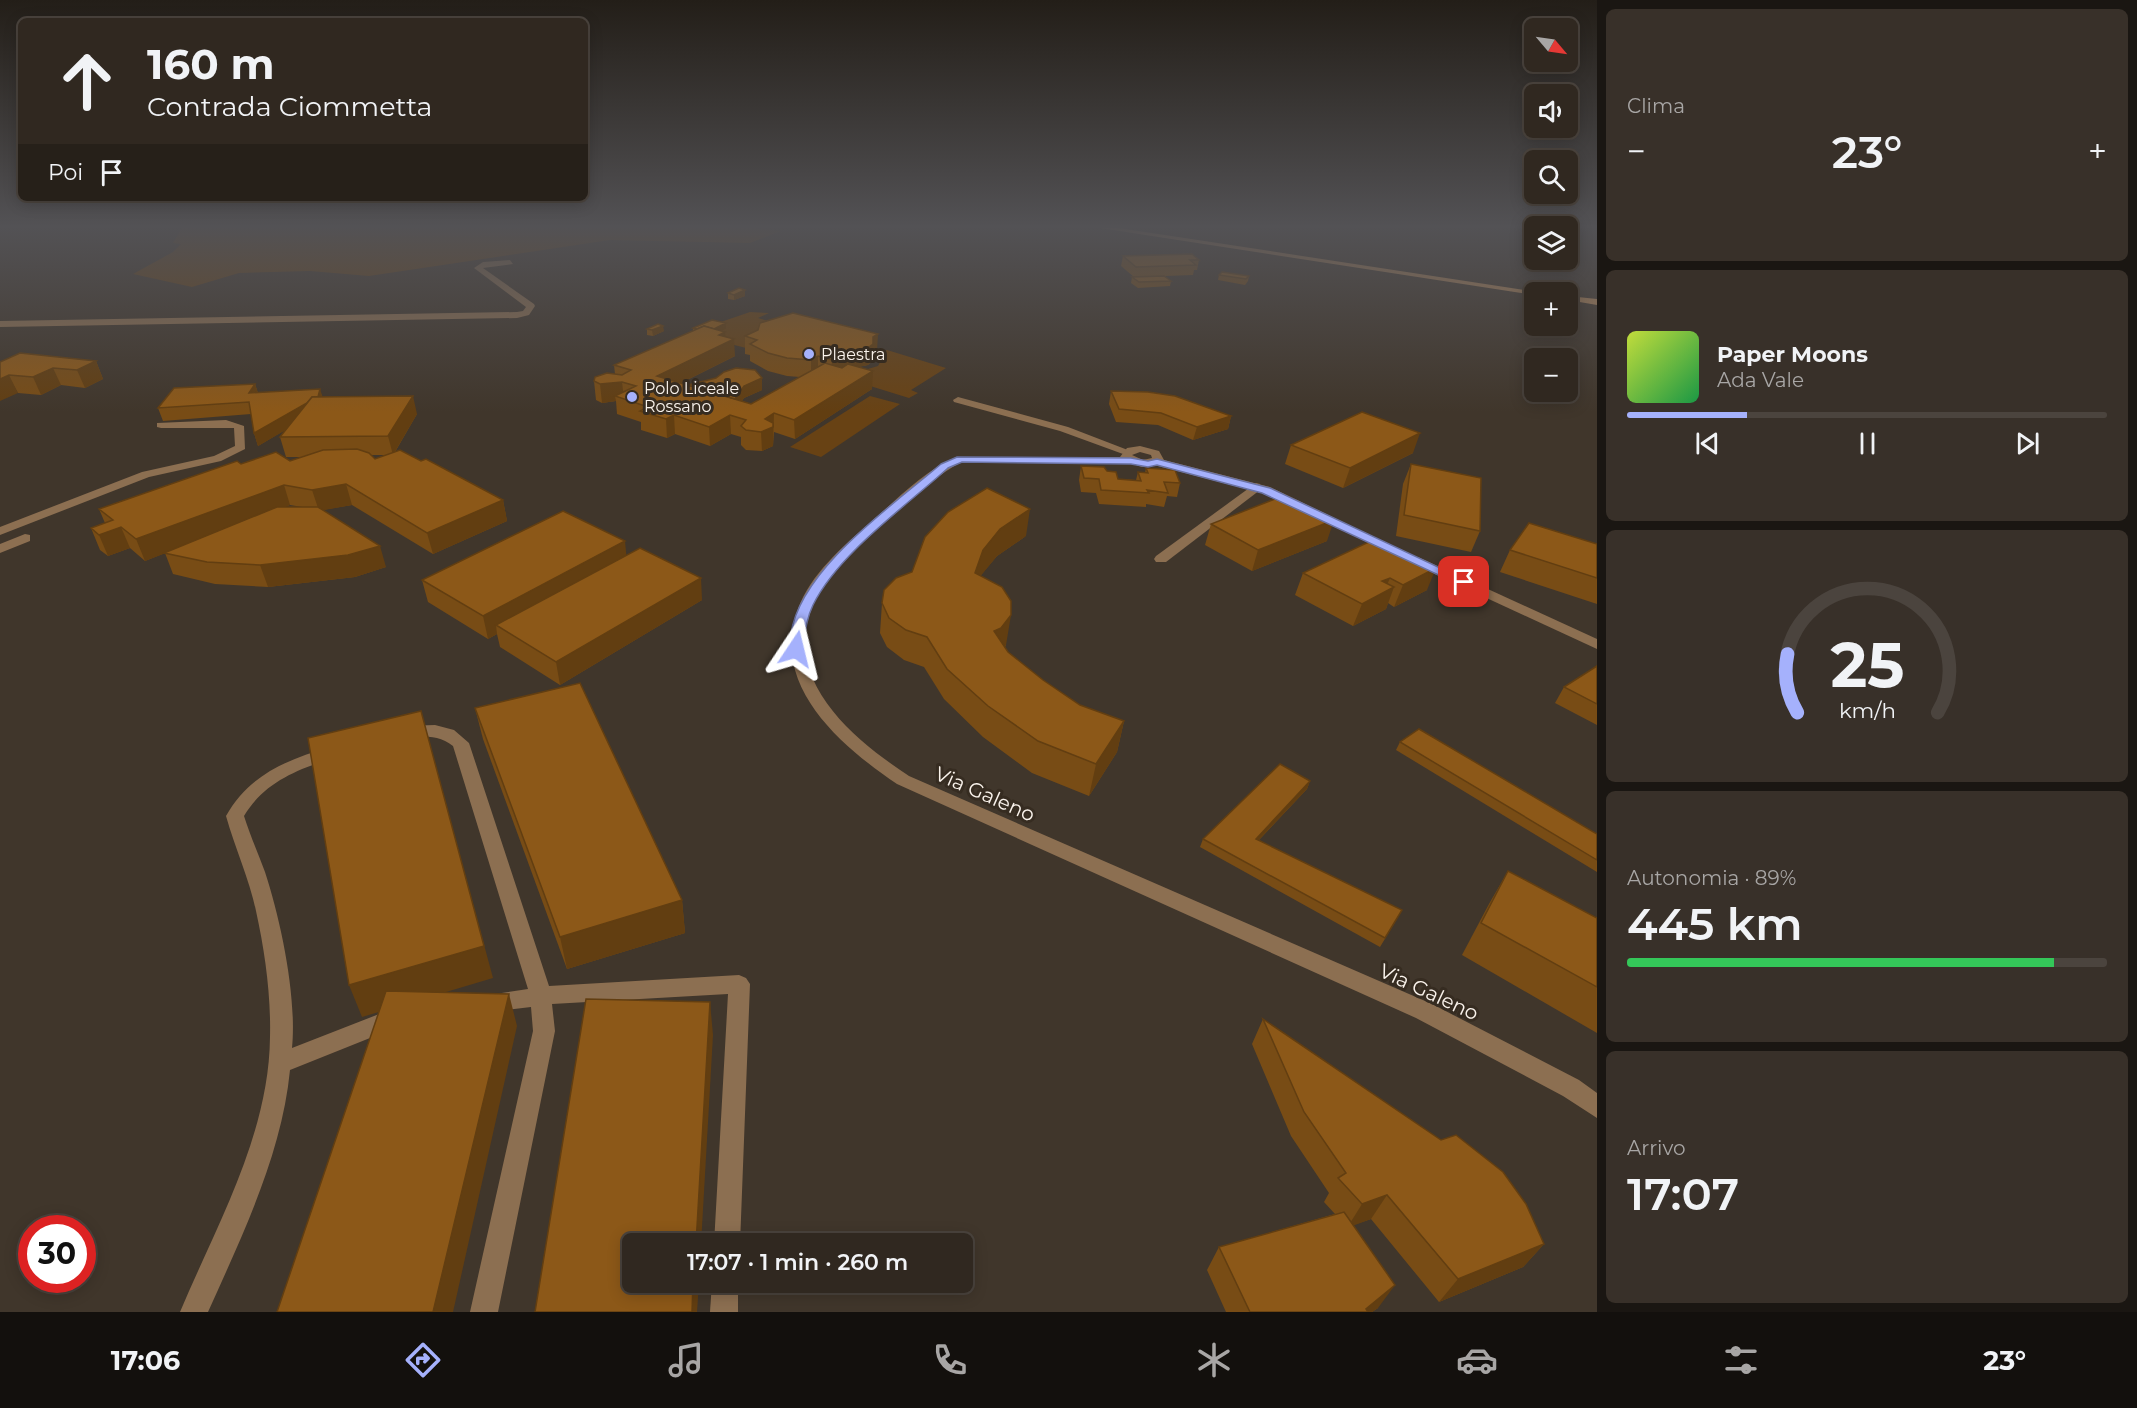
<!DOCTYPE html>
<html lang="it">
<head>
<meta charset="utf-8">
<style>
  :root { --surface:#302820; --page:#383029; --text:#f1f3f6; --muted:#a8a6a5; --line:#4b443e; --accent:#a5b1fc }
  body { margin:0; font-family:Montserrat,sans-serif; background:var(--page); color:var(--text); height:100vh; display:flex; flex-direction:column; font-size:22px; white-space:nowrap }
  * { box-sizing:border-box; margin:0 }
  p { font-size:20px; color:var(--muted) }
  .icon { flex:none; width:33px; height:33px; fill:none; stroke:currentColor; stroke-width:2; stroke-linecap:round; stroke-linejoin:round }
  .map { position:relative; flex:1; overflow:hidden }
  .sheet { display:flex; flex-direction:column; gap:9px; padding:9px; background:#1a1612; width:540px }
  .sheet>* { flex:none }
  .hud { position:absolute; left:18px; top:18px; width:570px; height:183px; border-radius:9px; box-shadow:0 3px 15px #0003,0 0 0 2px var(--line); background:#302820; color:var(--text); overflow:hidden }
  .needle { width:39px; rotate:119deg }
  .controls { position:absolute; left:1524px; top:18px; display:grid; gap:12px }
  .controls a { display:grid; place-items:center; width:54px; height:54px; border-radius:9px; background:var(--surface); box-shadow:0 3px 15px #0003,0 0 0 2px var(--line); font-size:30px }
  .speed { position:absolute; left:18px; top:1215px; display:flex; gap:12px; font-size:30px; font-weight:700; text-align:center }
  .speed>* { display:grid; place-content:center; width:78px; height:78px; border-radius:50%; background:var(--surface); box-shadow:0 3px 15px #0003,0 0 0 2px var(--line); line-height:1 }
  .speed .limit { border:9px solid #d22; background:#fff; color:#111 }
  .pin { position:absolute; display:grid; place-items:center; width:51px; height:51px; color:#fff; margin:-26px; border-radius:12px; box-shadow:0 3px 9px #0006 }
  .me { position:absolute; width:66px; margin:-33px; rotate:10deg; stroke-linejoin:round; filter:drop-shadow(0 0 4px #0008) }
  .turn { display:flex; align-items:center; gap:21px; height:126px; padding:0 30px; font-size:27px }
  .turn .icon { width:78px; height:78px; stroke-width:2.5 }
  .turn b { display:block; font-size:42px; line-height:51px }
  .then { display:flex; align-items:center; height:57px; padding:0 30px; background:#0003; gap:12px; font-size:22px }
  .big { font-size:45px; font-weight:600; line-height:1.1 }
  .sheet .widget { flex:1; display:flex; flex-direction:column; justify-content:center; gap:9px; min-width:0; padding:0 21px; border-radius:9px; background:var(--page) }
  .sheet .dial { align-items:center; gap:0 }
  .dial svg { height:156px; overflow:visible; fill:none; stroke:var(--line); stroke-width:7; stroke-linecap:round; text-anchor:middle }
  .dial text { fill:var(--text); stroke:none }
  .song { display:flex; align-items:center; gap:18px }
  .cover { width:72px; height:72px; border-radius:9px; background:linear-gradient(135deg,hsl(70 70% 55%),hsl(140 70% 35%)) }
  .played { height:6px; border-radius:3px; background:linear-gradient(90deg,var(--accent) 25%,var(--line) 25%) }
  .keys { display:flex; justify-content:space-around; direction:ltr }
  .heat { display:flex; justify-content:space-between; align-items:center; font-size:33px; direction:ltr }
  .charge { height:9px; border-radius:4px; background:linear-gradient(90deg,#34c759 89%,var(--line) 0) }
  .trip { position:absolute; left:622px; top:1233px; width:351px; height:60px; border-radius:9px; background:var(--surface); box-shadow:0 3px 15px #0003,0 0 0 2px var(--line); font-weight:600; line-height:60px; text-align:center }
  .menu { display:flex; height:96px; justify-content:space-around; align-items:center; background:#13100d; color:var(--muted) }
  .menu .icon { width:42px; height:42px }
  .menu .current { color:var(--accent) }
  .menu b { font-size:27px; color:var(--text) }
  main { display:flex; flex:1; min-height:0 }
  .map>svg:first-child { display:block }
  .green { fill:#684214 }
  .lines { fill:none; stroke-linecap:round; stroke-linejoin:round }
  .lane { fill:#8c6f51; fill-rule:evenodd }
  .street { fill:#8c6f51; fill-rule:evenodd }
  .secondary { fill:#bb8c5c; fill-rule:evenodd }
  .wall { fill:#784c15; fill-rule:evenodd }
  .shaded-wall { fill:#623e11 }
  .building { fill:#8c5818; stroke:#623e11; stroke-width:1.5 }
  .route { fill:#a5b1fc; stroke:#6b73a4; stroke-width:1.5 }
  .poi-dot { fill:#a5b1fc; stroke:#362c21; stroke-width:2 }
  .labels { text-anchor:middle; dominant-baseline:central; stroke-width:6; stroke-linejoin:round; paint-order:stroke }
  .far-poi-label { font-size:16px; fill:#faf3ec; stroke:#362c21; text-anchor:start }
  .street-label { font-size:20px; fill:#faf3ec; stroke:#362c21 }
</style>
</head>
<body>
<main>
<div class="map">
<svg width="1597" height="1312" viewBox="0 0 1597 1312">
  <rect width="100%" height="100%" fill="#40362b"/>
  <g class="green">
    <polygon points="182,228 753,228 781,231 750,243 610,240 369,276 310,271 239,273 192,287 133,274 173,252 181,244 173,243"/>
    <polygon points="750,312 769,313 758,318 790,327 746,348 707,338 712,325"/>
    <polygon points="887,350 946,368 911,390 918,393 909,398 841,377 878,366 882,359 880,354"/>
    <polygon points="870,396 900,404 821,457 790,447"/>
  </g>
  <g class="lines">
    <g class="lane">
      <polygon points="958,397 1068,427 1133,452 1127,455 1123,454 1060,431 954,402 953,400"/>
      <polygon points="226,420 244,426 245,449 221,461 149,477 0,535 0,527 142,472 214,456 235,446 234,428 161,428 157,427 157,423"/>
      <polygon points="1256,483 1260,484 1260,490 1166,562 1156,562 1154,559 1156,556"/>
      <polygon points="25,534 30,535 30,541 0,553 0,544"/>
    </g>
    <g class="street">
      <polygon points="510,260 513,264 483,268 534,304 535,306 529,315 517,318 0,327 0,321 517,312 523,311 526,307 474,268 483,262"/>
      <path d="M1140,446L1159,451L1164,460L1270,487L1397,548L1391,552L1386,551L1262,493L1154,465L1142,467L1133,464L962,462C932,477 904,505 879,527C854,550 825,576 812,608C782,682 856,741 909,776L1432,1004L1579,1080L1597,1093V1118L1563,1096L1416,1018L897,784C841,746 769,685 798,609C810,575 843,546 870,523C896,500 924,471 956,457H1120L1127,448ZM1140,452L1151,455L1152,458L1143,460L1132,455Z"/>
      <polygon points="1418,557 1597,639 1597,649 1413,564 1411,561 1413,558"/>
      <path d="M435,725L454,730L469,743L549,986L739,975L746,978L750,984L740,1244H714L728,994L552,1004L555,1031L498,1312H470L533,1031L531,1007L490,1012L482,1010L479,1003L482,996L528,989L453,746C433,729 405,742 397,731L405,726Z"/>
      <path d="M330,747L336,749L338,753L336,757C299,769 265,781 244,816C250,835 258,853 265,872C281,921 297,997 292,1048L392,1009L400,1012L403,1019L400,1026L290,1070C282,1154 242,1236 208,1312H180C217,1224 269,1135 270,1037C271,995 265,952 256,911C249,878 235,848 226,816C249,775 286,760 330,747Z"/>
      <polygon points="712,1282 738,1282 738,1312 710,1312"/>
    </g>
    <g class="secondary">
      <polygon points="1100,228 1119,228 1538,292 1534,292 1534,295"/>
      <polygon points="1568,296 1597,299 1597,305 1568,300"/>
    </g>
  </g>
  <g class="wall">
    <polygon points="1123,256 1199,260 1197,270 1194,270 1193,275 1165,276 1171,281 1170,286 1138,288 1131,283 1132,277 1134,277 1121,266"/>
    <polygon points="1219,275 1249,276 1248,281 1245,285 1218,280"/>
    <polygon points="728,293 745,296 734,300 728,299"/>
    <polygon points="726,323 726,329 722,331 735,356 681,383 688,385 762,378 762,390 744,398 742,401 751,404 800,377 787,376 768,371 750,361 750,355 745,354 745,336 877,351 873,354 872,361 868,365 858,367 872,389 795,439 774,432 773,446 762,451 746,450 741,445 741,437 731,434 710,446 675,434 667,438 641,430 641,422 617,414 616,401 602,403 596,400 594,381 615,374 614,365 693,331 693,328"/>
    <polygon points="647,329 664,331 653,336 647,335"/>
    <polygon points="96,361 103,379 85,388 61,385 41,395 18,393 0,362"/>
    <path d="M255,384L258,393L322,397L417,414L395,452L421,461L503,500L507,521L433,554L352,505L322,510L386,567L355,577L268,587L215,584L173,574L165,553L145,561L130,548L108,556L100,550L91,528L105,523L99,509L241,464L290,461L303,457H286L280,437L285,430L258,446L254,433L251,414L163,421L158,408ZM371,455H385L375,459ZM290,505L302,507H284Z"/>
    <polygon points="1111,391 1231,416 1228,429 1193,440 1158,425 1116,422 1109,404"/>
    <polygon points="1291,445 1413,453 1343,488 1285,464"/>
    <polygon points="1411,464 1480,531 1471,552 1396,536 1403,484"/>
    <polygon points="1081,466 1118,479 1136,480 1138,472 1145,473 1146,468 1180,483 1177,497 1167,496 1164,507 1146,504 1146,507 1099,504 1096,493 1081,492 1079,480"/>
    <polygon points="1211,524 1327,541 1252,571 1205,545"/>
    <polygon points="1026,536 997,556 980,576 1006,645 1005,647 1008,652 1043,680 1080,705 1124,721 1117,752 1089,796 1032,773 983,737 944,699 924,667 904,660 887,647 880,633 882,603"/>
    <polygon points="1375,539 1427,590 1394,607 1388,603 1386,609 1353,626 1295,595 1303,573"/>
    <polygon points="1597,544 1597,604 1500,572 1510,550"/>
    <polygon points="626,555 702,600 560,685 500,647 497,634 488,639 428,602 422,580"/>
    <polygon points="1597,666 1597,725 1555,703 1564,687"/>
    <polygon points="475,708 682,900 685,933 567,969 483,739"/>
    <polygon points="1400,742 1597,834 1597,872 1396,750"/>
    <polygon points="1310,781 1307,789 1259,840 1397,919 1380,947 1200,847 1203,839"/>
    <polygon points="1508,871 1597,918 1597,1033 1462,955 1489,904"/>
    <polygon points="1263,1019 1544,1244 1523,1267 1439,1302 1371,1219 1353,1225 1378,1308 1372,1312 1226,1312 1207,1270 1219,1247 1335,1214 1324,1202 1329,1193 1291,1136 1252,1044"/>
  </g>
  <g class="shaded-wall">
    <polygon points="745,290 745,296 734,300 734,295"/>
    <polygon points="726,323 726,329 707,338 706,332"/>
    <polygon points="663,326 664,331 653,336 652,330"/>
    <polygon points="725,332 726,343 734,339 735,356 659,394 657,376 719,335"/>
    <polygon points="878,334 877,351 873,354 872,361 868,365 844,370 831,377 832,360"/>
    <polygon points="818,356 818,373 811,377 811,360"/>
    <polygon points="96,361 103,379 85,388 77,370"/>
    <polygon points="53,368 61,385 41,395 33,377"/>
    <polygon points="873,371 872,389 795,439 794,420"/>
    <polygon points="9,375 18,393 0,401 0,379"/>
    <polygon points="762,378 762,390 744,398 732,417 731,404 744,386"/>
    <polygon points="622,382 624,399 615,396 616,401 602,403 600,384"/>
    <polygon points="255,384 259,396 249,393"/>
    <polygon points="320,389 324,401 322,409 258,446 254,433"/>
    <polygon points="413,396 417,414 393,455 388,436"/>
    <polygon points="774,413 773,446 762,451 761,432 765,419"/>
    <polygon points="674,415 675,434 667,438 666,419"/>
    <polygon points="730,415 731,434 710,446 709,427"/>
    <polygon points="1231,416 1228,429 1193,440 1197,427"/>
    <polygon points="1420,433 1413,453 1343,488 1350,468"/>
    <polygon points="346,484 352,505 319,511 312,490"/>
    <polygon points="284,485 290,505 145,561 136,539"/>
    <polygon points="503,500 507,521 433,554 427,533"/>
    <polygon points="1030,509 1026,536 997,556 979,578 975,573 983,550 1000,529"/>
    <polygon points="1334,520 1327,541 1252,571 1258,550"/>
    <polygon points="121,527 130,548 108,556 99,535"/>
    <polygon points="625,541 627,562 496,625 497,634 488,639 483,616"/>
    <polygon points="380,546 386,567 355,577 268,587 260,565"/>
    <polygon points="1436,568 1427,590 1394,607 1403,585"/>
    <polygon points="701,578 702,600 560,685 556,662"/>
    <polygon points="1390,578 1384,592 1394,587 1386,609 1353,626 1362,604 1382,581"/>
    <polygon points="1011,615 1006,645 996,658 994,631"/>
    <polygon points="421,711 493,978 362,1017 349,985"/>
    <polygon points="1124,721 1117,752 1089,796 1096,764"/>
    <polygon points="1310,781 1307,789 1252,847 1256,839"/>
    <polygon points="682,900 685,933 567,969 560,937"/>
    <polygon points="509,994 517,1026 453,1312 433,1312"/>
    <polygon points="710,1002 713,1035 701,1244 696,1244"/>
    <polygon points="1387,1195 1371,1219 1347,1228 1362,1204"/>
    <polygon points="1544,1244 1523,1267 1439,1302 1458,1279"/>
    <polygon points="693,1282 699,1282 697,1312 692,1312"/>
    <polygon points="1395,1285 1378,1308 1372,1312 1364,1312 1366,1309"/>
  </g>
  <g class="building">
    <polygon points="1192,254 1199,260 1190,260 1196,265 1136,267 1123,256"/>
    <polygon points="1222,272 1249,276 1246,279 1219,275"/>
    <polygon points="1164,276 1171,281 1139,282 1132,277"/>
    <polygon points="739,288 745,290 734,295 728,293"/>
    <polygon points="793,313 878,334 873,337 873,344 869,347 844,353 832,360 818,356 811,360 787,358 768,353 750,344 757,340 745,336 758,330 760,323"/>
    <polygon points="712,320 726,323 714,329 704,326 697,329 693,328"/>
    <polygon points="658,324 663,326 652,330 647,329"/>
    <polygon points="704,326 725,332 719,335 734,339 657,376 751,404 825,363 842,368 848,364 873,371 794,420 774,413 765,419 773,423 773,427 761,432 746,430 741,426 746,420 730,415 709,427 674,415 666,419 640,411 648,407 615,396 636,386 622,382 600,384 594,381 595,377 607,373 622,375 631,370 614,365"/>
    <polygon points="20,353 96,361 77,370 53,368 33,377 9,375 0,379 0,362"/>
    <polygon points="736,368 755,370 762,378 744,386 735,399 688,385 716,378 724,372"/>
    <polygon points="255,384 249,393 320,389 318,397 312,397 307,403 254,433 249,402 158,408 174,388"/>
    <polygon points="1111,391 1148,392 1175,396 1231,416 1197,427 1161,413 1119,409"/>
    <polygon points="413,396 388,436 280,437 312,397"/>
    <polygon points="1362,412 1420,433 1350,468 1291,445"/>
    <polygon points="357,449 369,453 375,459 400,450 421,461 426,459 503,500 427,533 346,484 312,490 284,485 136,539 121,527 99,535 91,528 113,520 99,509 237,461 241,464 276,452 290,461 323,450"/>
    <polygon points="1411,464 1481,478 1480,531 1404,515"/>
    <polygon points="1081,466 1104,467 1107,471 1116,472 1118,479 1141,481 1138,472 1148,473 1146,468 1175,470 1180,483 1164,482 1168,493 1147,490 1149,493 1101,490 1099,479 1084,478"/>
    <polygon points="987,488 1030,509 1000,529 983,550 975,573 1002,587 1011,601 1011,615 1001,628 994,631 1008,652 1043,680 1080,705 1124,721 1096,764 1038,741 988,706 947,669 927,637 906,630 889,618 882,603 884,590 896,578 912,572 925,537 948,512"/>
    <polygon points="1285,495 1334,520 1258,550 1211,524"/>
    <polygon points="277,507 318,507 380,546 348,555 260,565 207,562 164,553"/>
    <polygon points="563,511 625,541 483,616 422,580"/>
    <polygon points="1529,523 1597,544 1597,578 1510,550"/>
    <polygon points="1375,539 1436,568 1403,585 1390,578 1382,581 1394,587 1362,604 1303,573"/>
    <polygon points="640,548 701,578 556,662 496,625"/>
    <polygon points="1597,666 1597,704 1564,687"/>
    <polygon points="580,683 682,900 560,937 475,708"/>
    <polygon points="421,711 484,946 349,985 308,738"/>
    <polygon points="1419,729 1597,834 1597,860 1400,742"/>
    <polygon points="1280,764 1310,781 1256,839 1402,910 1385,938 1203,839"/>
    <polygon points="1508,871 1597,918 1597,987 1481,923"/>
    <polygon points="386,991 509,994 433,1312 277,1312"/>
    <polygon points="586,999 710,1002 696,1244 633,1244 633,1282 693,1282 692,1312 535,1312"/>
    <polygon points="1263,1019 1441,1140 1456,1135 1503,1172 1526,1204 1544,1244 1458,1279 1387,1195 1362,1204 1338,1178 1346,1173 1304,1112"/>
    <polygon points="1344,1212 1395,1285 1366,1309 1368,1312 1250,1312 1219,1247"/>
  </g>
  <linearGradient id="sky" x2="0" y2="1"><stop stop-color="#231e18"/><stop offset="0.55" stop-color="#535255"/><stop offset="1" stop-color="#535255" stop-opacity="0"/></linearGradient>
  <rect width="1597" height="412" fill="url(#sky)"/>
  <path class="route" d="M957,457L1131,458L1148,461L1157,459L1270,488L1470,582L1468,585H1460L1262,493L1157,465L1148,467L1131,464L962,462L948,468C906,506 838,554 813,605C806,619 805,634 803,649L801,652H791C789,646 791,641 791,634C800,569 893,505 941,464Z"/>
  <g class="poi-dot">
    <circle cx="809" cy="354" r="6"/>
    <circle cx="632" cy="397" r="6"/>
  </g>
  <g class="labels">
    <g class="far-poi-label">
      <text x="821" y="354">Plaestra</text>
      <text x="644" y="388">Polo Liceale<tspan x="644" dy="18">Rossano</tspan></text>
    </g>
    <g class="street-label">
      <text transform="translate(985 794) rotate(24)">Via Galeno</text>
      <text transform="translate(1429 992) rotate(25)">Via Galeno</text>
    </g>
  </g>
</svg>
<div class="controls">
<a><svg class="needle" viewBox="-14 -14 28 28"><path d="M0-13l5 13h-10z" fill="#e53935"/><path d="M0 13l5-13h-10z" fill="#a8a6a5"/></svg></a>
<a><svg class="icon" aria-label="sound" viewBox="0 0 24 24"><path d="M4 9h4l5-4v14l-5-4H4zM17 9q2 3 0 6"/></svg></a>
<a><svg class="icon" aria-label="search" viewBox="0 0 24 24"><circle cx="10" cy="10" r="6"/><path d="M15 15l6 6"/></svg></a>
<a><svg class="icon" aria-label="layers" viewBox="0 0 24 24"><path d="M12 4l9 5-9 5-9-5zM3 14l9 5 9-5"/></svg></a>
<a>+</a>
<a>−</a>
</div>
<div class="speed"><div class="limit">30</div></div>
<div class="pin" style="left:1464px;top:582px;background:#d93025"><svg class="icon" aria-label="arrive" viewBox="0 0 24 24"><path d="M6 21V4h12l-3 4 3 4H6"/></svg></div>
<svg class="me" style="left:796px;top:649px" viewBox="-20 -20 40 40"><path d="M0-17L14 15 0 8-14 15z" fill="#a5b1fc" stroke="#fff" stroke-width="4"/></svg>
<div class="trip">17:07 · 1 min · 260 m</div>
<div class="hud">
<div class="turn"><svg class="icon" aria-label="ahead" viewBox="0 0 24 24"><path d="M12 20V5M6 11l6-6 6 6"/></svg><div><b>160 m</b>Contrada Ciommetta</div></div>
<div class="then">Poi<svg class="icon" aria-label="arrive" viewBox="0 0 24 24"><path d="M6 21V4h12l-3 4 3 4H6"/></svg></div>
</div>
</div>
<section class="sheet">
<div class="widget"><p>Clima</p>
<div class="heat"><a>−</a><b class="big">23°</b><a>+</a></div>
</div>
<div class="widget">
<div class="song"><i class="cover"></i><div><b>Paper Moons</b><p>Ada Vale</p></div></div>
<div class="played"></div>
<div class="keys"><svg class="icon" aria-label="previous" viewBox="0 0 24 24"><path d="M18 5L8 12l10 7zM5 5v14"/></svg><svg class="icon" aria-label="pause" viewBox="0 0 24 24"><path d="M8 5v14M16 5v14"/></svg><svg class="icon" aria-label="next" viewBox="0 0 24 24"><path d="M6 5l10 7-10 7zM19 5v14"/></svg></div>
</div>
<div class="widget dial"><svg viewBox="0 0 100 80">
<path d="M14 69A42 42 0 1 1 86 69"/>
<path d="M14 69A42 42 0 0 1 9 39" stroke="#a5b1fc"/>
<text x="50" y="56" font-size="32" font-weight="700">25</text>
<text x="50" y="72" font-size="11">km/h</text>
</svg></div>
<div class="widget"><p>Autonomia · 89%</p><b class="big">445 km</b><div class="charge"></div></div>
<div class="widget"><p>Arrivo</p><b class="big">17:07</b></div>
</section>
</main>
<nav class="menu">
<b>17:06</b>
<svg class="icon current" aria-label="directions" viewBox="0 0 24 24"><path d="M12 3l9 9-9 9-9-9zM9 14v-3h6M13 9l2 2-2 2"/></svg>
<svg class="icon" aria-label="music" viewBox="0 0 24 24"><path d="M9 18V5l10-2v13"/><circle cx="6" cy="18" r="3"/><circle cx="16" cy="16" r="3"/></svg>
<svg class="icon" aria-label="phone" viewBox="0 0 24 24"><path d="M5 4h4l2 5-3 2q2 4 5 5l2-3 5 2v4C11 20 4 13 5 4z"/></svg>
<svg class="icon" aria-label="climate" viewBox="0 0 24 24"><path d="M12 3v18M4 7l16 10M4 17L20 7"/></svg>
<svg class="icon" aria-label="car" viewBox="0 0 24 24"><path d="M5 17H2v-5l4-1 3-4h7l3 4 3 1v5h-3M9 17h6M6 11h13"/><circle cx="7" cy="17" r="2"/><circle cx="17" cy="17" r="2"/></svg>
<svg class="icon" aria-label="filters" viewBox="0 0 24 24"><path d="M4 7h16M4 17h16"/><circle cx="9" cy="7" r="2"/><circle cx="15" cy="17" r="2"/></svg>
<b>23°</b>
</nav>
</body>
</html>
